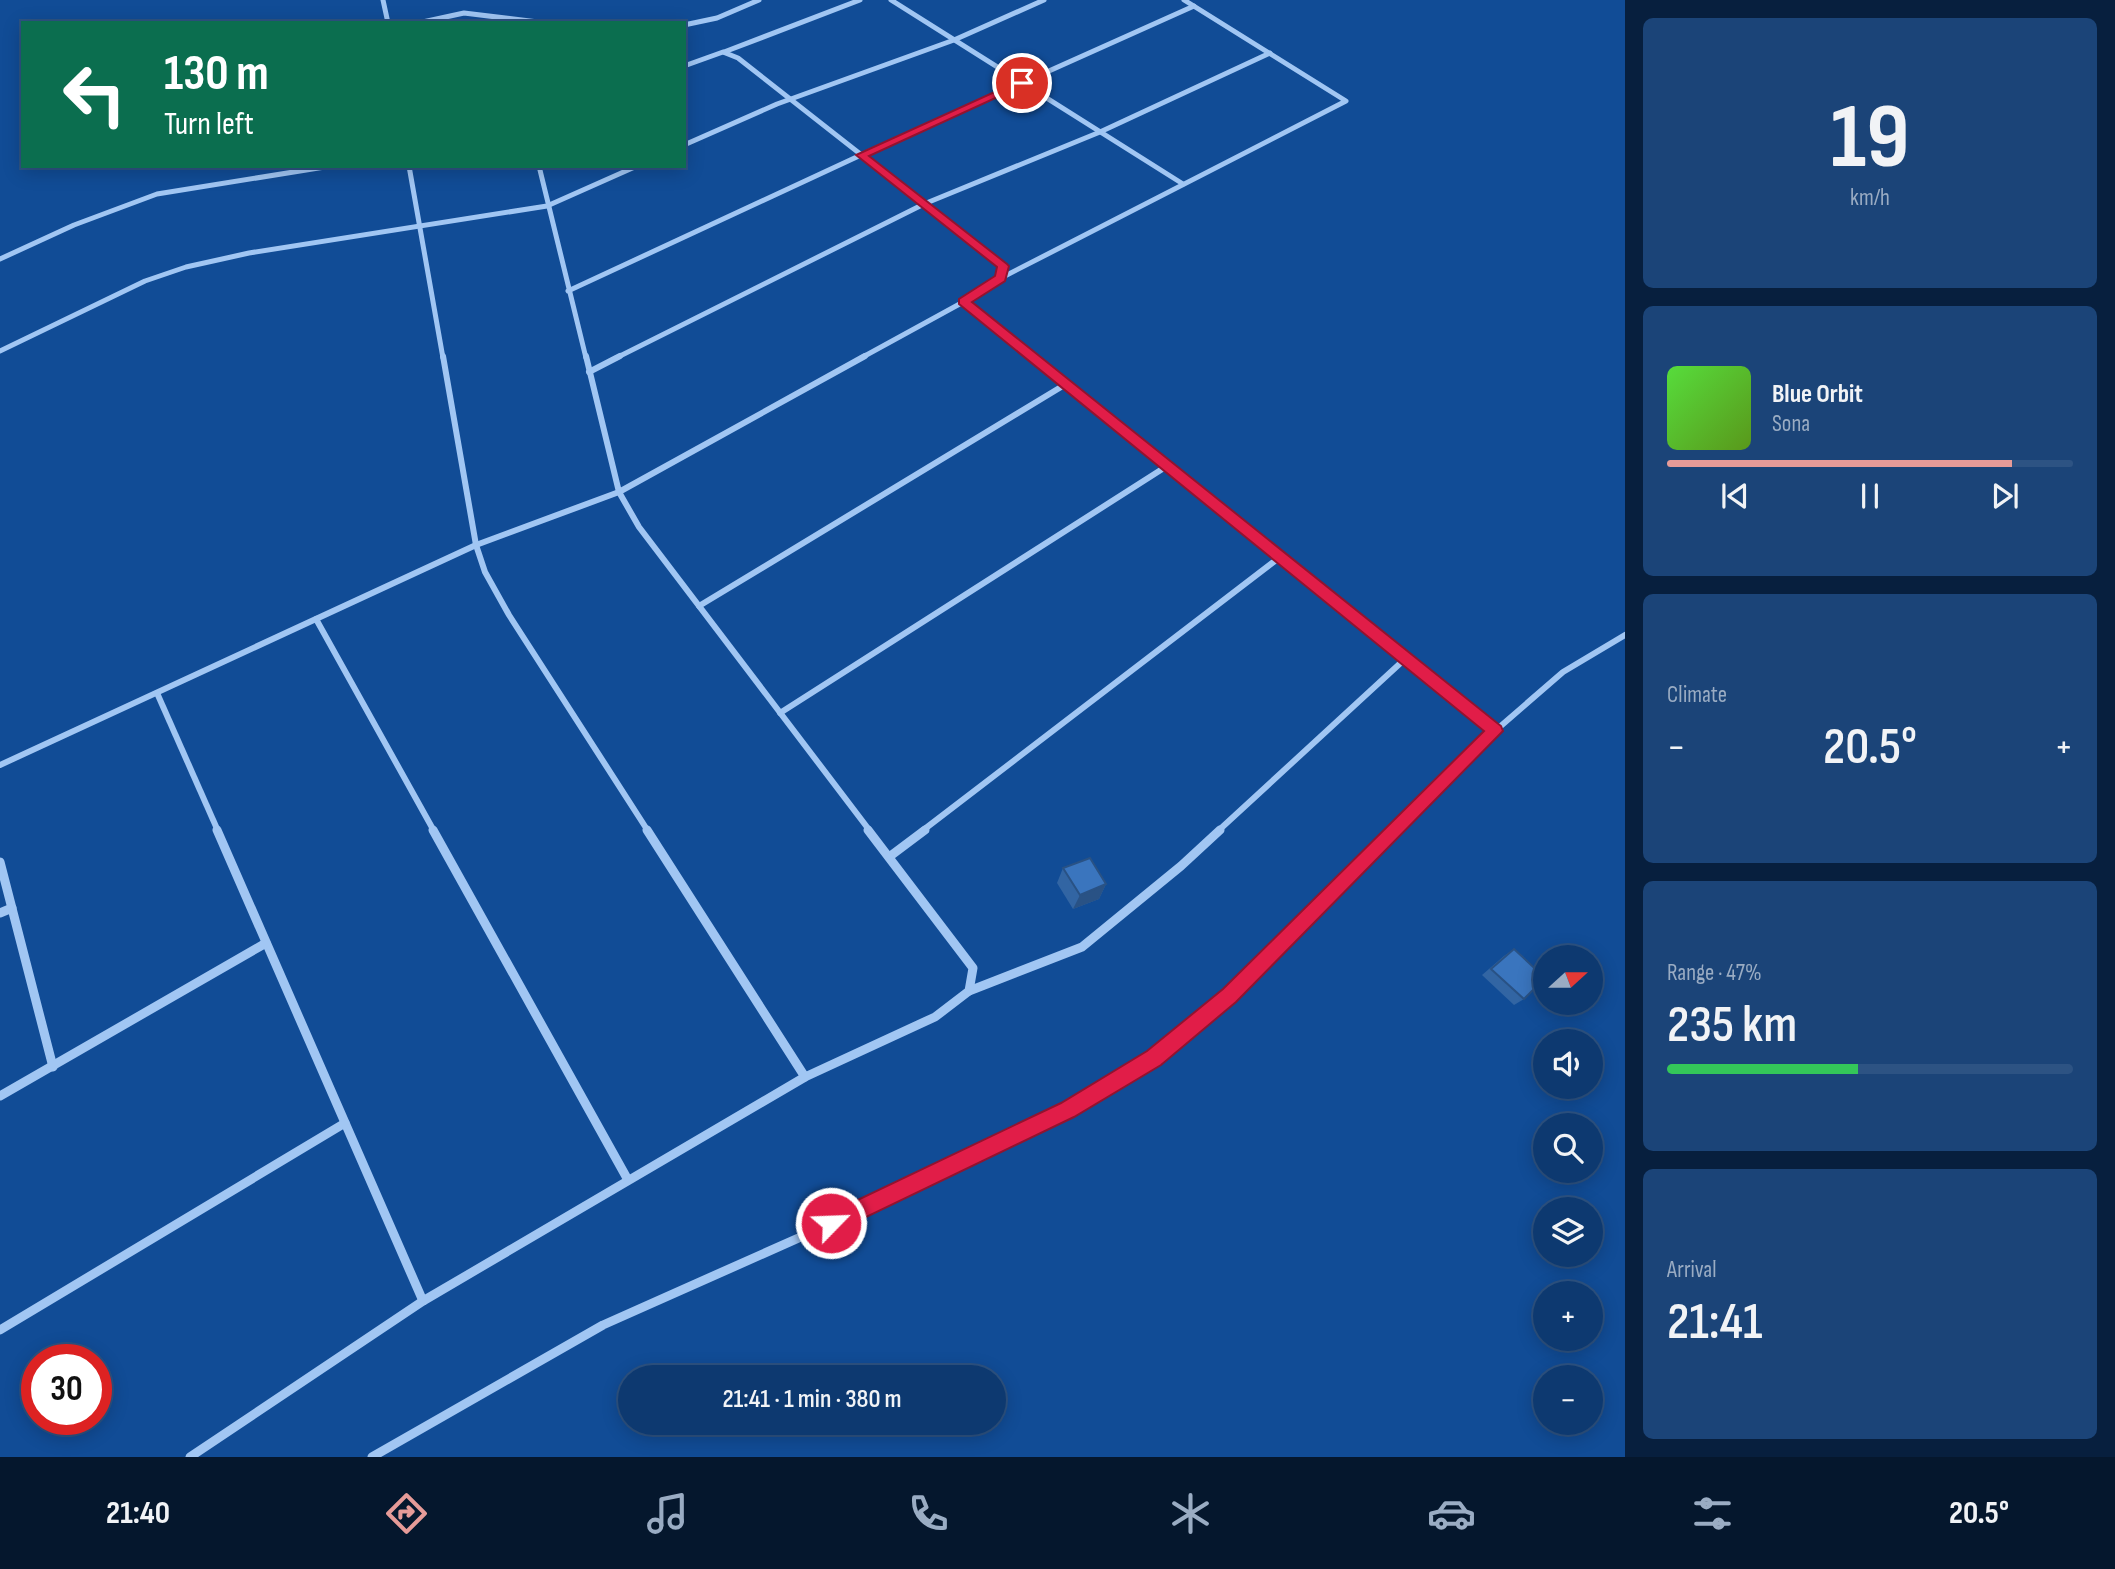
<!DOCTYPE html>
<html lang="en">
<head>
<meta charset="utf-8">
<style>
  :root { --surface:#0d3970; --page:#1b4478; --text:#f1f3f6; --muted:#9aacc3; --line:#2d5383; --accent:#e69b98 }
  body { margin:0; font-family:"Sofia Sans Condensed",sans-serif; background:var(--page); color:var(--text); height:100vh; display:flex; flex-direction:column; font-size:26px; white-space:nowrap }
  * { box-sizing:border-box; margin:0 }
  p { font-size:23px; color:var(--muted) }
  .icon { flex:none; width:38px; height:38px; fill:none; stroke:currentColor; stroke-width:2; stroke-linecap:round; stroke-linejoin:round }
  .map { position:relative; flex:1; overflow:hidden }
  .sheet { display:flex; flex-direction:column; gap:18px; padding:18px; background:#071f3e; width:490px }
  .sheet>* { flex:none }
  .top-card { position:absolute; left:21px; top:21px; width:665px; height:147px; border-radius:0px; box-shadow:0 4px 18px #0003,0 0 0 2px var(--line); background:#0b6e4f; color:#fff; overflow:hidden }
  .needle { width:46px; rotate:69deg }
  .buttons { position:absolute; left:1533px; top:945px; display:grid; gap:14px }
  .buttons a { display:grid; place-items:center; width:70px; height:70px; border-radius:50%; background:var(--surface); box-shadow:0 4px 18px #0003,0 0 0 2px var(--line); font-size:35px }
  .speed { position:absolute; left:21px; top:1344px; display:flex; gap:14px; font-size:35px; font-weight:700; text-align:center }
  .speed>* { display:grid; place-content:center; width:91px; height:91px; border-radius:50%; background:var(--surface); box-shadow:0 4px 18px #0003,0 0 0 2px var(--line); line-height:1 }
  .speed .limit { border:10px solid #d22; background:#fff; color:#111 }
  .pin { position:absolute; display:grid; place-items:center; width:60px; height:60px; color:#fff; margin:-30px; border:4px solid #fff; border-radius:50%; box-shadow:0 2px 7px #0007 }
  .me { position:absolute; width:77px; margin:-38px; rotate:66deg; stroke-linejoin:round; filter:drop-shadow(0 0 5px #0008) }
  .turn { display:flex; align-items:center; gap:24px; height:147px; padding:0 28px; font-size:32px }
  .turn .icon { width:91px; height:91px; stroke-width:2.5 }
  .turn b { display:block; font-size:49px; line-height:60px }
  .big { font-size:52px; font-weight:600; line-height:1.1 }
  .sheet .card { flex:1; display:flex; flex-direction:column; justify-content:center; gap:10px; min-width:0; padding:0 24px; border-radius:10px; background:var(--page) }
  .sheet .dial { align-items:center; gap:0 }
  .dial b { font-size:91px; line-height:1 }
  .song { display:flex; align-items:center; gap:21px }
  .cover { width:84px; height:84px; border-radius:10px; background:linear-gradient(135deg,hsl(110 70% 55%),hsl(90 70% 35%)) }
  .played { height:7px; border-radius:4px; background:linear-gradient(90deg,var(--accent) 85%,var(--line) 85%) }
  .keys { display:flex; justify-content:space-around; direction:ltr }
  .heat { display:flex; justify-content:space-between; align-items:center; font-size:38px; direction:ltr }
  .charge { height:10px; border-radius:5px; background:linear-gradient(90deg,#34c759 47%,var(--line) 0) }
  .trip { position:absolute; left:618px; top:1365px; width:388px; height:70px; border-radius:35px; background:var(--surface); box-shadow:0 4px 18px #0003,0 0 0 2px var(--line); font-weight:600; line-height:70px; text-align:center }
  .menu { display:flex; height:112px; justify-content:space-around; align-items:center; background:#05172d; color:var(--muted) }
  .menu .icon { width:49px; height:49px }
  .menu .current { color:var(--accent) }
  .menu b { font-size:32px; color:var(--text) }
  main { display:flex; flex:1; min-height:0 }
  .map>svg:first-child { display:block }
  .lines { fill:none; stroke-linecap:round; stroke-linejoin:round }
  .minor-far2 { stroke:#a1c6f3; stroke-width:5 }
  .minor-far1 { stroke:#a1c6f3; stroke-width:6 }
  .minor { stroke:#a1c6f3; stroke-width:9 }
  .wall { fill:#3265a3 }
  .shaded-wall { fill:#295285 }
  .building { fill:#3a75be; stroke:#295285; stroke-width:2 }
  .route { fill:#e11d48; stroke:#92132f; stroke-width:2 }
</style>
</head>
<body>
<main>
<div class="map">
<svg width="1625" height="1457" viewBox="0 0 1625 1457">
  <rect width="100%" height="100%" fill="#114c96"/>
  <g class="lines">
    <g class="minor-far2">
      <polyline points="383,0 388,23"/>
      <polyline points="891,0 1183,184"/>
      <polyline points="418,23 464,13 546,23"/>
      <polyline points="684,25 717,18 759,0"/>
      <polyline points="724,52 860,0"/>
      <polyline points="684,66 723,52 738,58 1003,266 1001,278 987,289 861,358"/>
      <polyline points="684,145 777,104 954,40 1044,0"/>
      <polyline points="409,166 443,358"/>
      <polyline points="539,166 586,358"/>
      <polyline points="0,259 74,225 157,194 331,166"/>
      <polyline points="1001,278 1346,101 1184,0"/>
      <polyline points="568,291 861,155 1194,6"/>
      <polyline points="963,301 1034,358"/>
      <polyline points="0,351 145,281 186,267 249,253 547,206 637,166"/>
      <polyline points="616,358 924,204 1100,132 1270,53"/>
    </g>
    <g class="minor-far1">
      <polyline points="443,356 476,545 485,572 509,615 648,831"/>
      <polyline points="586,356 619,492 639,527 870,831"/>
      <polyline points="1032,356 1406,658 1218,831"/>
      <polyline points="589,372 620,356"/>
      <polyline points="699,606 1066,384"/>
      <polyline points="316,619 434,831"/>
      <polyline points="1406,658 1495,731"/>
      <polyline points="157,693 218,831"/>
      <polyline points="780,713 1167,466"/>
      <polyline points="0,765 476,545 619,492 865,356"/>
      <polyline points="922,831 1280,557"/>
      <polyline points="1394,831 1495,731 1563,672 1625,635"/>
    </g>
    <g class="minor">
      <polyline points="217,830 423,1301"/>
      <polyline points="433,830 628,1180"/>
      <polyline points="647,830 805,1077"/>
      <polyline points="889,857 925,830"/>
      <polyline points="0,862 53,1067"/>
      <polyline points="0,913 12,908"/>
      <polyline points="969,991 1082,947 1181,866 1220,830"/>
      <polyline points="0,1096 266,943"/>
      <polyline points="0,1330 345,1123"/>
      <polyline points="190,1457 423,1301 805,1077 935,1017 969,991 973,968 868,830"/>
      <polyline points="372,1457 603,1325 857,1212 1067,1110 1154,1058 1229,995 1396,830"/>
    </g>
  </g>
  <g class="wall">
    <polygon points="1063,868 1106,884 1099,899 1073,909 1057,883"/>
    <polygon points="1514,949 1524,999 1514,1005 1482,975 1504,956"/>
  </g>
  <polygon class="shaded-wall" points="1106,884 1099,899 1073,909 1080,895"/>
  <g class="building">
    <polygon points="1090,858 1106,884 1080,895 1063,868"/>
    <polygon points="1514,949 1545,978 1524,999 1491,969"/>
  </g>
  <polygon class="route" points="1019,81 1028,83 869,156 1007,264 1009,266 1005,281 972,302 1501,726 1503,731 1236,1002 1161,1065 1074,1117 831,1234 824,1231 821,1223 824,1216 1061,1103 1147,1051 1223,989 1484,731 959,304 959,299 995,276 997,267 856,155"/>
</svg>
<div class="buttons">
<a><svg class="needle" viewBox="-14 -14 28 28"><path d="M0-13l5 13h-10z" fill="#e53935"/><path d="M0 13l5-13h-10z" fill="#9aacc3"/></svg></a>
<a><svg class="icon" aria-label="sound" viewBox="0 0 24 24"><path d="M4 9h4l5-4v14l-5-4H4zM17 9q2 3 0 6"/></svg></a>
<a><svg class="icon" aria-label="search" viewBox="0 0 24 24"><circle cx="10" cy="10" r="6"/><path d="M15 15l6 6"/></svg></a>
<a><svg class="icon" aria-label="layers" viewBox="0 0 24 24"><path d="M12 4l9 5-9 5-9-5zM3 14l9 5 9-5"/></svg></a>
<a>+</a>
<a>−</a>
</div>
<div class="speed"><div class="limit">30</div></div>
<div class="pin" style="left:1022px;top:83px;background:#d93025"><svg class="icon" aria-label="arrive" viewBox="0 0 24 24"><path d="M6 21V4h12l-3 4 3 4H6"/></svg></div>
<svg class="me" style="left:831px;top:1223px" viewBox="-20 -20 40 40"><circle r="17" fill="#e11d48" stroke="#fff" stroke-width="3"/><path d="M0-11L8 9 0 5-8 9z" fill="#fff"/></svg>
<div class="trip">21:41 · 1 min · 380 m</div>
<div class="top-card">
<div class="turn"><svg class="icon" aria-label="left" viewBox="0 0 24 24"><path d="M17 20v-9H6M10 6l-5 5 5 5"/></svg><div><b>130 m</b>Turn left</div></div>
</div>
</div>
<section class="sheet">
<div class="card dial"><b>19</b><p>km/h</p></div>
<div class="card">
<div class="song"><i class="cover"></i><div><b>Blue Orbit</b><p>Sona</p></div></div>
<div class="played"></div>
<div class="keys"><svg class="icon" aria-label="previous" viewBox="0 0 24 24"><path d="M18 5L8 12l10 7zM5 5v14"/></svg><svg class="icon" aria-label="pause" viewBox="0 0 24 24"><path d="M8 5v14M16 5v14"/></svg><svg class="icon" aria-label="next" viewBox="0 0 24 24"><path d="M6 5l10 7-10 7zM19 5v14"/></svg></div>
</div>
<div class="card"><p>Climate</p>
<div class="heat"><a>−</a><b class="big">20.5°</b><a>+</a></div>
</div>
<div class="card"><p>Range · 47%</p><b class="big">235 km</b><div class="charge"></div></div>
<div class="card"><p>Arrival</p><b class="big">21:41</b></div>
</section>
</main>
<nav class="menu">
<b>21:40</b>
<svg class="icon current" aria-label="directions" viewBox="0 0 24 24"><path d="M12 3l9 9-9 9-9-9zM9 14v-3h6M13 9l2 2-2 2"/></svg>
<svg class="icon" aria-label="music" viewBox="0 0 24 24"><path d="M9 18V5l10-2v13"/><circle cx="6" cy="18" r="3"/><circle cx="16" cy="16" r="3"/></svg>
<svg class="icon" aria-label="phone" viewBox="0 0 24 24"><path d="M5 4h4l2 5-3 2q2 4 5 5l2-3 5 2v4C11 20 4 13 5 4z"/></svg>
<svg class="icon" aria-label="climate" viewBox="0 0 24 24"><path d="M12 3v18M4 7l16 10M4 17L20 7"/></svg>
<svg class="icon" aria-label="car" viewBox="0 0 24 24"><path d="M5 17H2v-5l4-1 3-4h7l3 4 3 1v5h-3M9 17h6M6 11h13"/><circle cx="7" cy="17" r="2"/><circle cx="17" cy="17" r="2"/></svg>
<svg class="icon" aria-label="filters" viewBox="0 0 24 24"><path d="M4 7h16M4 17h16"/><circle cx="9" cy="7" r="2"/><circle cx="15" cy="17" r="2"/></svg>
<b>20.5°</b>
</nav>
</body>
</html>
